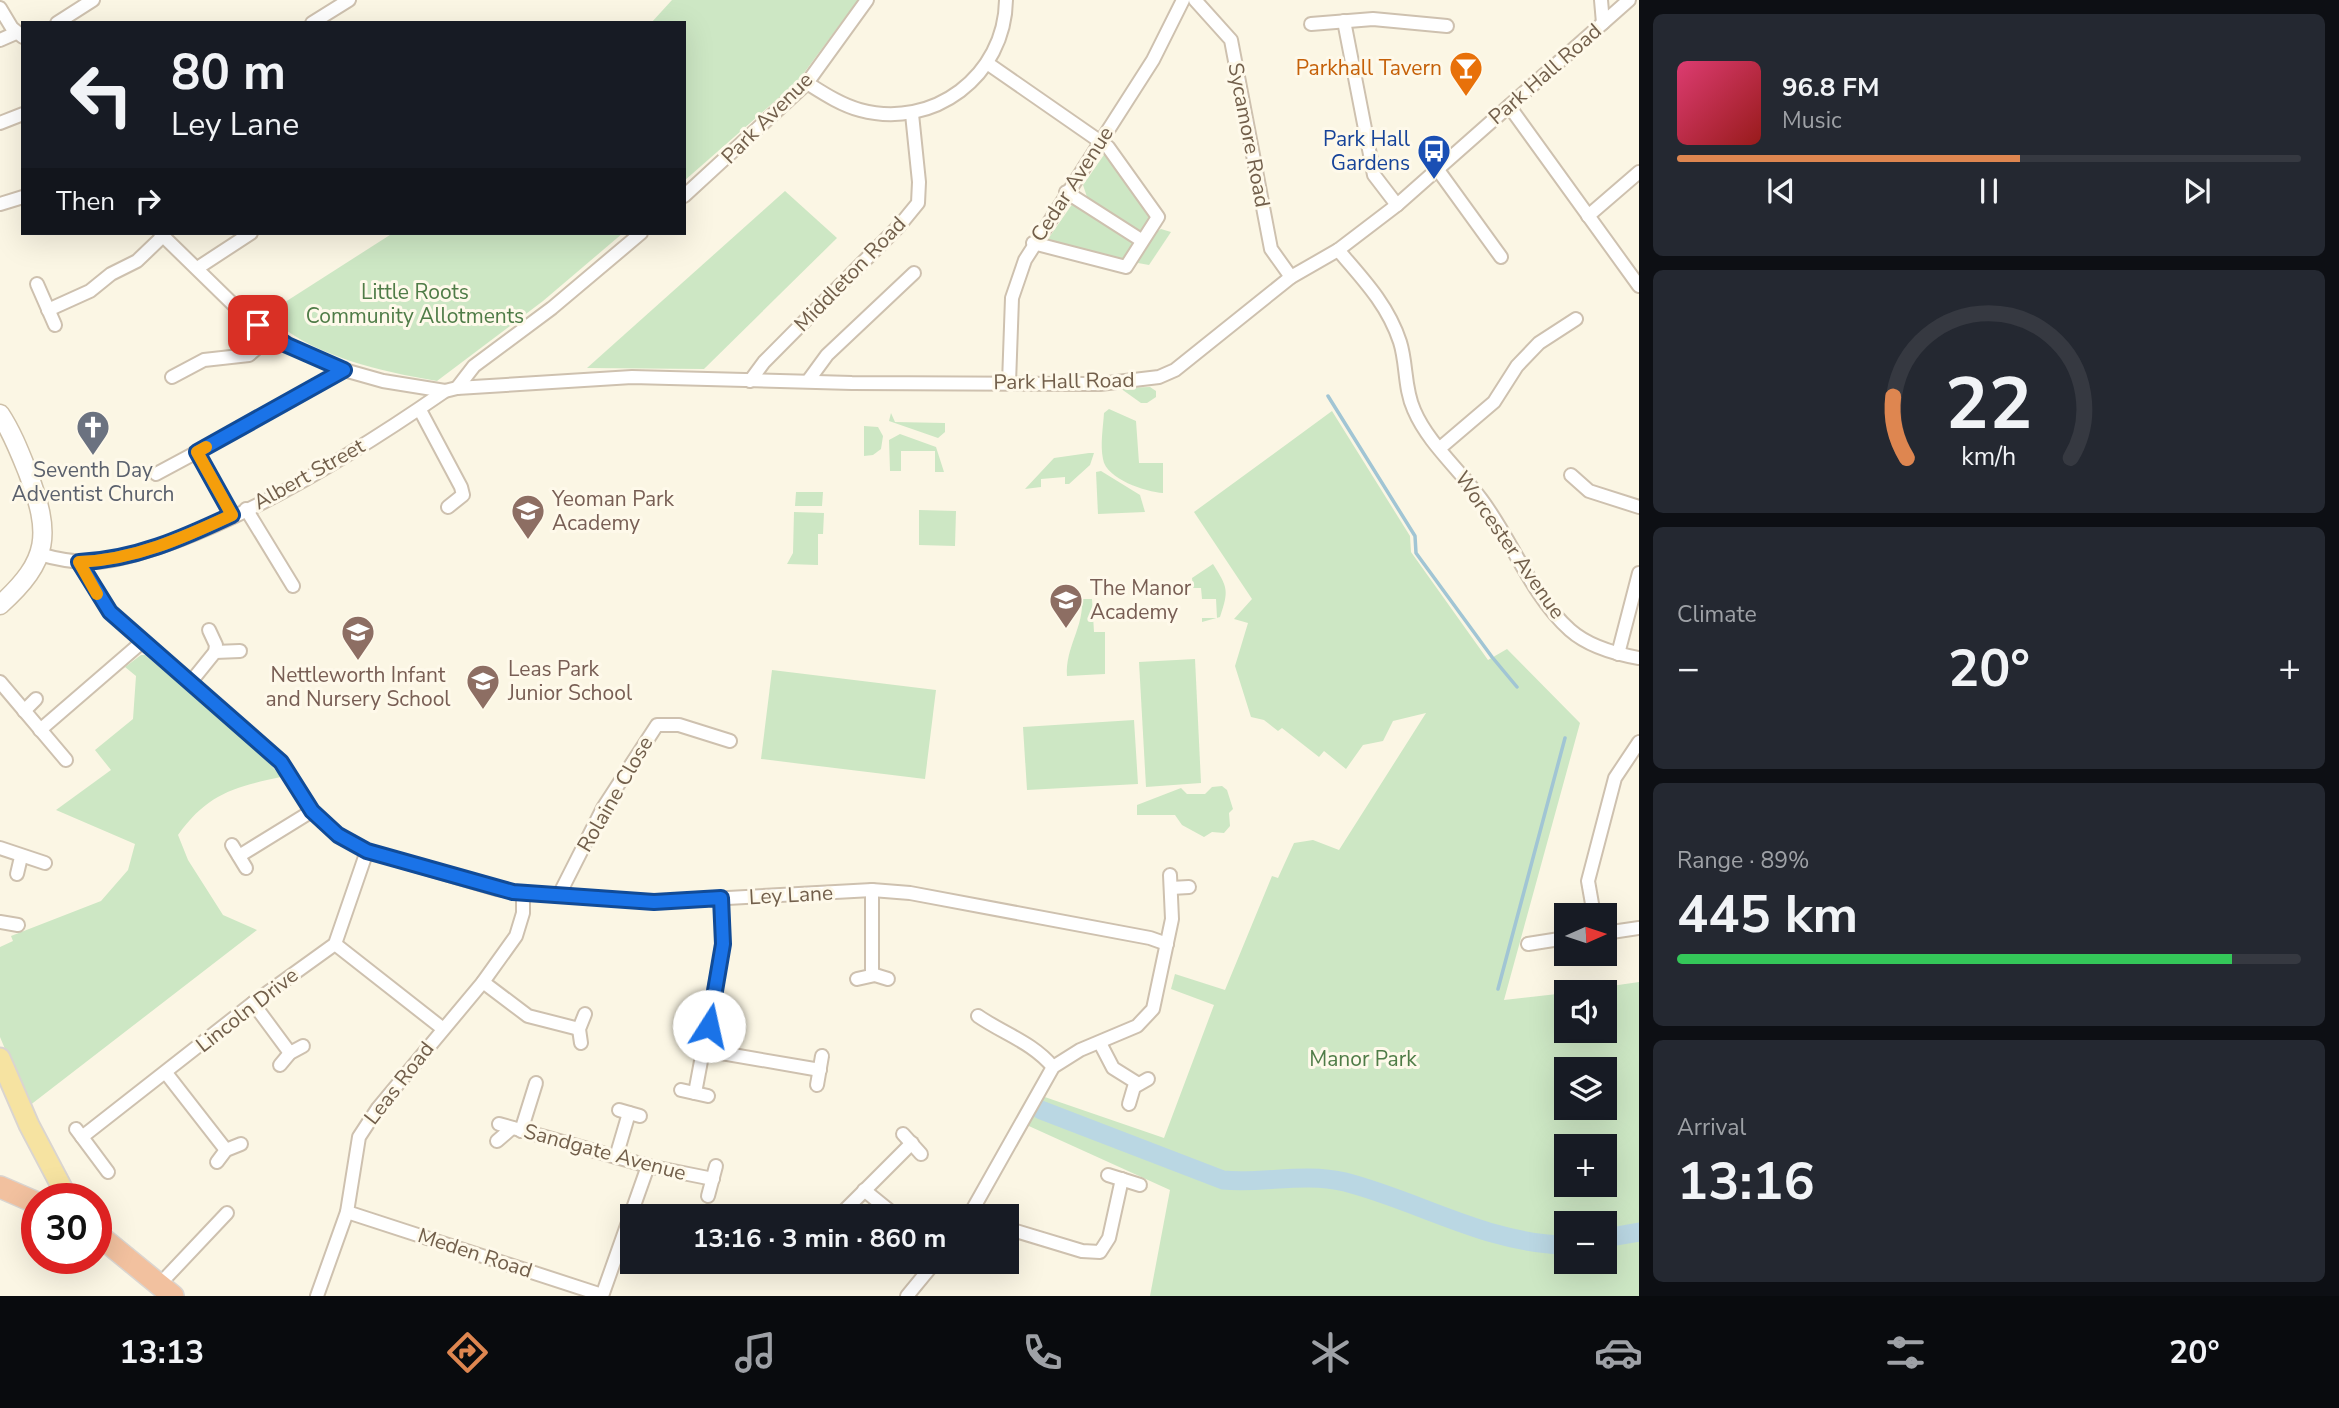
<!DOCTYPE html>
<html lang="en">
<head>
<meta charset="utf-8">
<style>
  :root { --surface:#171b24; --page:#242831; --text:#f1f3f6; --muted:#9ea1a6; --line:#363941; --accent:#de8650 }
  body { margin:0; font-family:"Nunito Sans",sans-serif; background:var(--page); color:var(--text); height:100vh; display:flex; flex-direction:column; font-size:26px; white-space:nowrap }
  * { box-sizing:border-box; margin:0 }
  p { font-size:23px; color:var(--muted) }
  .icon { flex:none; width:38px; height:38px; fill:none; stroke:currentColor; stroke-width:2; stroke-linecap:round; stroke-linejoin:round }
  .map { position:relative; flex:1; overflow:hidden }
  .details { display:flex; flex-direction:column; gap:14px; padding:14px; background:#0d0f14; width:700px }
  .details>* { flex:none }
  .banner { position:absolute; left:21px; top:21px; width:665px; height:214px; border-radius:0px; box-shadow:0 7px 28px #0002; background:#171b24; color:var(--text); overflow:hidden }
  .needle { width:46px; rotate:87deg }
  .buttons { position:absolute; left:1554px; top:903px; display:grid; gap:14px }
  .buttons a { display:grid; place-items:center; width:63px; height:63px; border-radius:0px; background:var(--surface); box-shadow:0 7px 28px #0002; font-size:35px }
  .speed { position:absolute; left:21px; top:1183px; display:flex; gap:14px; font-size:35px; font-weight:700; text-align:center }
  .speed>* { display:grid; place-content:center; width:91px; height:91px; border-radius:50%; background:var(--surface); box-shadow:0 7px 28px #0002; line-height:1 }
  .speed .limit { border:10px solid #d22; background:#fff; color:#111 }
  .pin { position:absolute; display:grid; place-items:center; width:60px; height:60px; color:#fff; margin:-30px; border-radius:14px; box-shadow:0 4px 10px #0006 }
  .me { position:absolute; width:77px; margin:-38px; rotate:10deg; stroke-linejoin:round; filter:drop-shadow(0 0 5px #0008) }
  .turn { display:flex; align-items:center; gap:24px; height:147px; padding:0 35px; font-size:32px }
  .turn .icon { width:91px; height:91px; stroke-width:2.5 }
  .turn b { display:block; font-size:49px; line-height:60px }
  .then { display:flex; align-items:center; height:66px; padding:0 35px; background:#0003; gap:14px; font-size:26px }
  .big { font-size:52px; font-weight:700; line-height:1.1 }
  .details .tile { flex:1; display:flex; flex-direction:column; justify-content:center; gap:10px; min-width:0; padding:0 24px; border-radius:10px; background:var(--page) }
  .details .dial { align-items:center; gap:0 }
  .dial svg { height:182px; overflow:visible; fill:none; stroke:var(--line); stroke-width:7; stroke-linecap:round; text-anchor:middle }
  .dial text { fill:var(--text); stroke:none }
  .song { display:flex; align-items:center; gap:21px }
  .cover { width:84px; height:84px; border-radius:10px; background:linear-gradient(135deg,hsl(340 70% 55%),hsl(0 70% 35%)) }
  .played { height:7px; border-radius:4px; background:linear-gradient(90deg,var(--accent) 55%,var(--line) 55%) }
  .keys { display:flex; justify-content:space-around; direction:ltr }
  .heat { display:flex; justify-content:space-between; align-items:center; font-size:38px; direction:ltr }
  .charge { height:10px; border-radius:5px; background:linear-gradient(90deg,#34c759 89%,var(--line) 0) }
  .trip { position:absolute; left:620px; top:1204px; width:399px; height:70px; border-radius:0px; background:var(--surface); box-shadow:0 7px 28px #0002; font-weight:700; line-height:70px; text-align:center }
  .tabs { display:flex; height:112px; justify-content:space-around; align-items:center; background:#090b0e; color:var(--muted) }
  .tabs .icon { width:49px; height:49px }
  .tabs .active { color:var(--accent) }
  .tabs b { font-size:32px; color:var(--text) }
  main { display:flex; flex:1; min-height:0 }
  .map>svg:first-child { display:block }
  .green { fill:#cde7c4; fill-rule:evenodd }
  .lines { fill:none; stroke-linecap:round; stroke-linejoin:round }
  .stream { stroke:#a1c5d4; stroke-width:3.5 }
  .river { stroke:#bad7e3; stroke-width:19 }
  .street-casing { stroke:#cec1af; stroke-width:16 }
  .secondary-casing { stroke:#cec0a9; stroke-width:21 }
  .primary-casing { stroke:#dad5d0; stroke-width:23 }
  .highway-casing { stroke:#dad5d0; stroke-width:24 }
  .street { stroke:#fff; stroke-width:12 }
  .secondary { stroke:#fff; stroke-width:18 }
  .primary { stroke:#f6e3a1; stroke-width:19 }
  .highway { stroke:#f2c19f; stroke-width:21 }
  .route-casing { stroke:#114b97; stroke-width:18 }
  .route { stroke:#1a73e8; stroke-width:12 }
  .slow { stroke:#f59e0b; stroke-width:12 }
  .labels { text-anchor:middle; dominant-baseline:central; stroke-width:6; stroke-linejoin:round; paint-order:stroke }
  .food-label { font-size:21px; fill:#c56008; stroke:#fef9ea; text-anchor:end }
  .street-label { font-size:21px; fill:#725f4b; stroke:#fef9ea }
  .transit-label { font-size:21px; fill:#164399; stroke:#fef9ea; text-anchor:end }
  .park-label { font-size:21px; fill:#4f7c47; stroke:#fef9ea }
  .worship-label { font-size:21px; fill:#5b616d; stroke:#fef9ea }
  .education-label { font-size:21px; fill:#785e54; stroke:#fef9ea; text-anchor:start }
</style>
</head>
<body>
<main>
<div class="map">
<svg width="1639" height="1296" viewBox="0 0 1639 1296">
  <rect width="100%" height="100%" fill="#fbf6e4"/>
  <g class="green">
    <polygon points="672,0 858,0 798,81 684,181 684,23 651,23"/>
    <polygon points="1106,152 1150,213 1151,219 1142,233 1137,234 1087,197 1083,185"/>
    <polygon points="785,191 837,238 704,369 587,368"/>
    <polygon points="1073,203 1132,239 1134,244 1121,261 1049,243 1048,239"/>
    <path d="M1161,229L1171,232L1149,265L1138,263C1139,251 1150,235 1161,229Z"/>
    <path d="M393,233H623L543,301L437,381C379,371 319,358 272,320L268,313Z"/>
    <polygon points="1150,387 1156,391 1156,397 1147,403 1141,403 1120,388"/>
    <path d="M1109,409L1136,421L1139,463H1163V493C1146,492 1106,479 1103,459C1100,445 1103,428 1104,413Z"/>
    <path d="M1332,411L1410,536L1411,552L1488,660L1507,649L1580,723L1504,1000L1566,993V1031H1605V992H1570L1639,982V1296H1150L1170,1190L1020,1122L1036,1094L1164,1138L1214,1005L1171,989L1175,974L1225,990L1272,876L1278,878L1294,843L1313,840L1339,850L1426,713L1393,721L1383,741L1363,745L1346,769L1324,751L1319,757L1282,728L1278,731L1264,720L1251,717L1235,666L1248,623L1234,619L1252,599L1194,512ZM1566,1069H1605V1108H1566ZM1566,1146H1605V1185H1566ZM1566,1223H1605V1262H1566Z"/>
    <polygon points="891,413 895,422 945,423 945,432 938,438 889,421"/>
    <polygon points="864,426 878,427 883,436 881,449 873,455 864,456"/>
    <polygon points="900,434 936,447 944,472 935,472 935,451 901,451 901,471 890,471 889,440"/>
    <polygon points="1089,453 1094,453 1090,465 1069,484 1065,484 1065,477 1041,479 1041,487 1025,489 1054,458"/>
    <polygon points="1101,471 1140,495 1145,512 1098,514 1096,472"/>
    <polygon points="796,492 823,492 822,506 795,506"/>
    <polygon points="919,510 956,511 955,546 919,545"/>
    <polygon points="794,512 824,513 823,534 818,534 818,565 787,564 793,553"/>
    <path d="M1213,564C1228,588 1229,590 1220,617L1202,622V618H1217L1216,599H1202L1201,588H1193L1192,578Z"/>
    <path d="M1082,599H1092L1094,632H1105V674L1067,676C1065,648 1084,627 1082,599Z"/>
    <path d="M141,655H145L260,752L281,777C234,787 207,794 178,835L188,860L223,915L257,930L29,1106L0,1037V947L13,941L11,936L101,901L128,870L135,844L56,810L111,770L95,750L133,719L136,676L125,667Z"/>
    <polygon points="1195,659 1201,783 1146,787 1139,662"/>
    <polygon points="772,670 936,690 925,779 761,759"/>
    <polygon points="1134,720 1138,784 1027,790 1023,727"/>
    <polygon points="1222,786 1227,790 1233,809 1229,813 1230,826 1224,833 1212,832 1204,837 1182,825 1175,815 1137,815 1137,805 1181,788 1187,794 1205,794 1212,787"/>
  </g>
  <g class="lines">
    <g class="stream">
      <polyline points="1328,396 1415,536 1416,553 1492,657 1517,687"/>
      <polyline points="1498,989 1565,738"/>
    </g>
    <g class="river">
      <path d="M1041,1110L1223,1180C1264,1184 1303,1172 1345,1182C1419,1201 1488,1244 1566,1245"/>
      <polyline points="1605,1238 1639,1232"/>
    </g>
    <defs>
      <g id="street">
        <polyline points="1195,0 1231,40 1271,249 1291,277"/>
        <polyline points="1601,0 1603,23"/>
        <polyline points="0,8 12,28 23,37"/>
        <polyline points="1344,21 1374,175 1397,205"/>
        <polyline points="57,23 93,0"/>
        <polyline points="312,23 349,0"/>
        <polyline points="1311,24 1373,19 1447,26"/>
        <polyline points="0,40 16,33"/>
        <polyline points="987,63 1108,147 1158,217 1126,267 1033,243"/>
        <path d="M807,83C823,93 841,105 860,110C933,130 1005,76 1006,0"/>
        <polyline points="1509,106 1639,286"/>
        <polyline points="0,123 23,114"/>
        <polyline points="1438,170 1501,257"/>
        <polyline points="1066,192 1141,240"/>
        <polyline points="684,196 807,83 867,0"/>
        <polyline points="0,204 23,197"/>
        <polyline points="1588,216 1639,172"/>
        <polyline points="160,233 243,314 287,345 344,370 383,381 445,391"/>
        <path d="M1338,250C1363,279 1388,305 1400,342C1407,364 1404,388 1414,410C1428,443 1459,469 1481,499C1512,540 1531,595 1570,630C1588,646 1616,654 1639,658"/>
        <polyline points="199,267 251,233"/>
        <polyline points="37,284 55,325"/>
        <polyline points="48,310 90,291 111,274 137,261 163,236"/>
        <polyline points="172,377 204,360 249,355 271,336"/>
        <polyline points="750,381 764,362 900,225 918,203 919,182 912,114"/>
        <polyline points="808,381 827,355 914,273"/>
        <polyline points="1009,383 1012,298 1025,260 1153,60 1183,0"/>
        <polyline points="457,388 474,366 552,308 641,233"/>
        <polyline points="420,410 461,487 463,495 448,507"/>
        <polyline points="1440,448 1494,402 1517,366 1539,343 1576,319"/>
        <polyline points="156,474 197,452"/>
        <polyline points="1571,475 1589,491 1639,507"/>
        <polyline points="246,509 293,586"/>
        <polyline points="232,515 197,452 344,370"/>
        <path d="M39,554C63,561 88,565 113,560C222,536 354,454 445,391L457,388L632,377L852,383L1100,384L1159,377L1175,370L1291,277L1338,250L1397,205L1629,0"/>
        <polyline points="79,563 110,612 281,762 312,811 338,835 367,851 497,889 523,893 655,902 872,890 910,893 1150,938 1167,944"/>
        <polyline points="215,652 240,651"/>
        <polyline points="1618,654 1639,573"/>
        <polyline points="0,682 66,760"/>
        <polyline points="190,683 215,652 216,645 209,630"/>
        <polyline points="24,711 36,699"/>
        <polyline points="40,730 142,642"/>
        <polyline points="232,845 246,868"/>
        <polyline points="0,848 45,863"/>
        <polyline points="239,856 312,811"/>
        <polyline points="17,874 21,857"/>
        <polyline points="1171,888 1189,887"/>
        <polyline points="559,895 603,808 657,725 679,725 730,741"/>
        <polyline points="1594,915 1588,881 1615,778 1639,742"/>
        <polyline points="0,922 18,925"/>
        <polyline points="1605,933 1639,928"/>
        <polyline points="335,944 442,1028"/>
        <polyline points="1528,944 1566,938"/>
        <polyline points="872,975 872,890"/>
        <polyline points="857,979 875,975 888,979"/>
        <polyline points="483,982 528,1016 579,1029"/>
        <polyline points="253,1003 290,1053"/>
        <path d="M978,1016C1004,1034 1032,1042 1053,1067"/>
        <polyline points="581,1043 579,1029 585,1014"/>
        <polyline points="1100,1043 1113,1068 1137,1083"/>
        <polyline points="704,1050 820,1070"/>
        <polyline points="280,1065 290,1053 303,1046"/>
        <polyline points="166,1073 226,1150"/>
        <polyline points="817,1085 822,1056"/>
        <polyline points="681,1090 708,1096"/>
        <polyline points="695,1093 723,944 721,898"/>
        <polyline points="1129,1104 1134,1087 1148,1079"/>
        <polyline points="619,1110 640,1116"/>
        <polyline points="499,1124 648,1166 713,1179"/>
        <polyline points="76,1129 108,1172"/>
        <polyline points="521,1131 536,1083"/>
        <polyline points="903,1134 921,1154"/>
        <polyline points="82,1137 253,1003 335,944 367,851"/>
        <polyline points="497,1141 512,1128"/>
        <polyline points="616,1157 629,1113"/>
        <polyline points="217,1162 226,1150 241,1144"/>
        <polyline points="1108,1175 1140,1185"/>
        <polyline points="864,1190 896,1216"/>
        <polyline points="708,1196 716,1166"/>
        <polyline points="347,1212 602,1295"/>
        <polyline points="839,1216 912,1143"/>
        <polyline points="969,1216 1053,1067 1080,1050 1137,1026 1153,1009 1172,919 1170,875"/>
        <polyline points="1006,1228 1082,1251 1100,1252 1109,1238 1122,1179"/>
        <polyline points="159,1285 227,1213"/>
        <polyline points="317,1296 347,1212 359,1137 378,1108 483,982 516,936 523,913 523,893"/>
        <polyline points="602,1296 648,1166"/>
        <polyline points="907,1296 935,1262"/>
      </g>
      <path id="secondary" d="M0,414C12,432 20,453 28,473C51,534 50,560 0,605"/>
      <polyline id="primary" points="0,1058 29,1125 68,1199"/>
      <g id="highway">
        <polyline points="0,1187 37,1203"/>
        <polyline points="96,1233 173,1296"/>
      </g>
    </defs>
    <use href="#street" class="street-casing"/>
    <use href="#secondary" class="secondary-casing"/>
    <use href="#primary" class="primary-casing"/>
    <use href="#highway" class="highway-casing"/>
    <use href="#street" class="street"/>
    <use href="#secondary" class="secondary"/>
    <use href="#primary" class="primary"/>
    <use href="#highway" class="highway"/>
  </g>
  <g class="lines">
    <defs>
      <path id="route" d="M258,325L287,345L344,370L197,452L232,515C183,538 134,560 79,562L110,612L281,762L312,811L338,835L367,851L513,892L654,902L721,898L723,944L709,1026"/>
    </defs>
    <use href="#route" class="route-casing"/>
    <use href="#route" class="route"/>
    <path class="slow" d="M97,594L79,562C134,560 183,538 232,515L197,452L206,447"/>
  </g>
  <defs>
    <symbol id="bar-pin" viewBox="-11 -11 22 30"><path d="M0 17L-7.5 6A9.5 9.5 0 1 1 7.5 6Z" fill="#e8710a" stroke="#fef9ea"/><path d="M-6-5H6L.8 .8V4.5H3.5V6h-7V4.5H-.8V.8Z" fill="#fff"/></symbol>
    <symbol id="bus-pin" viewBox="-11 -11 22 30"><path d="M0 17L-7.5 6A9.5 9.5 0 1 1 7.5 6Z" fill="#1a4fb4" stroke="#fef9ea"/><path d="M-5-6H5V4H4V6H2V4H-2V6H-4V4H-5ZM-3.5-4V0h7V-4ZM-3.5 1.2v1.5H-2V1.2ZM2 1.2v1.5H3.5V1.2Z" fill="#fff"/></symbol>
    <symbol id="church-pin" viewBox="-11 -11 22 30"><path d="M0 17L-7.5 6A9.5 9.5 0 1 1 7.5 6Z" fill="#6b7280" stroke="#fef9ea"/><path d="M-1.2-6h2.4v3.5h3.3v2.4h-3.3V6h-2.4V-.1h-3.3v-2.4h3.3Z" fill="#fff"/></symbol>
    <symbol id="school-pin" viewBox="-11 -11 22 30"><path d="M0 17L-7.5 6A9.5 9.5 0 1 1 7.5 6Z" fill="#8d6e63" stroke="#fef9ea"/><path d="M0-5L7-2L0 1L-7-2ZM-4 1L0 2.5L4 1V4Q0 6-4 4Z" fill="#fff"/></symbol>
  </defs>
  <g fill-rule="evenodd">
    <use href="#bar-pin" x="1447" y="49" width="38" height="52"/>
    <use href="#bus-pin" x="1415" y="132" width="38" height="52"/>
    <use href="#church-pin" x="74" y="408" width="38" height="52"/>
    <use href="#school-pin" x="509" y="492" width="38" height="52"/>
    <use href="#school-pin" x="1047" y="581" width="38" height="52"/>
    <use href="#school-pin" x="339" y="613" width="38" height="52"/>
    <use href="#school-pin" x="464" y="662" width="38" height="52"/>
  </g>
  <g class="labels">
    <g class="food-label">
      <text x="1442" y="68">Parkhall Tavern</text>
    </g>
    <g class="street-label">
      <text transform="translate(1545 74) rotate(-41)">Park Hall Road</text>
      <text transform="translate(767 118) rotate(-45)">Park Avenue</text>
      <text transform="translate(1249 135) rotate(79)">Sycamore Road</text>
      <text transform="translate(1072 184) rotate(-57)">Cedar Avenue</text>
      <text transform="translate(850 274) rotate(-46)">Middleton Road</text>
      <text transform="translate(1064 381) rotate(-1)">Park Hall Road</text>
      <text transform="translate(309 474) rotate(-29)">Albert Street</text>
      <text transform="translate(1510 545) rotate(55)">Worcester Avenue</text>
      <text transform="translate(615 794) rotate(-60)">Rolaine Close</text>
      <text transform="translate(791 895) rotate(-3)">Ley Lane</text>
      <text transform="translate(247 1010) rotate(-38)">Lincoln Drive</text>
      <text transform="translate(399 1083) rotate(-52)">Leas Road</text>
      <text transform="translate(605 1152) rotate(15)">Sandgate Avenue</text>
      <text transform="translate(475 1253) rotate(18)">Meden Road</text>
    </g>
    <g class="transit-label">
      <text x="1410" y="139">Park Hall<tspan x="1410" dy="24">Gardens</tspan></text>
    </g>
    <g class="park-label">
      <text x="415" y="292">Little Roots<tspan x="415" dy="24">Community Allotments</tspan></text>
      <text x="1363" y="1059">Manor Park</text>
    </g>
    <g class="worship-label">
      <text x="93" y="470">Seventh Day<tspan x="93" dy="24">Adventist Church</tspan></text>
    </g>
    <g class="education-label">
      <text x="552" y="499">Yeoman Park<tspan x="552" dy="24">Academy</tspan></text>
      <text x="1090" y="588">The Manor<tspan x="1090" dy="24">Academy</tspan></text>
      <text x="508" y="669">Leas Park<tspan x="508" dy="24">Junior School</tspan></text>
      <text x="358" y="675" text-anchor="middle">Nettleworth Infant<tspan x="358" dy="24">and Nursery School</tspan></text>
    </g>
  </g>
</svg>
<div class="buttons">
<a><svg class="needle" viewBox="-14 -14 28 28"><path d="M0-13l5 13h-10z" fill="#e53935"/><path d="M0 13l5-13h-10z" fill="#9ea1a6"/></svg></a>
<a><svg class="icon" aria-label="sound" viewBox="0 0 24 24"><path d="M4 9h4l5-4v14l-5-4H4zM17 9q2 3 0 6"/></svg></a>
<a><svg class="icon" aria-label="layers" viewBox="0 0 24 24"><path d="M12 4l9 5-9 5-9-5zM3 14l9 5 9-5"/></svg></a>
<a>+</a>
<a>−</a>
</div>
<div class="speed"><div class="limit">30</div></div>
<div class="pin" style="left:258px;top:325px;background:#d93025"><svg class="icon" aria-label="arrive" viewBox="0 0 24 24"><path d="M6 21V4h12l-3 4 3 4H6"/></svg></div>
<svg class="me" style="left:709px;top:1026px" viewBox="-20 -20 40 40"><circle r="19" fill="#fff"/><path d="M0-13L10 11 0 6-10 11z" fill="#1a73e8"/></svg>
<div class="trip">13:16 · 3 min · 860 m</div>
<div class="banner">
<div class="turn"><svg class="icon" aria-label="left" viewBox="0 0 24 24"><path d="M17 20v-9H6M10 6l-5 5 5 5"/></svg><div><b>80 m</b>Ley Lane</div></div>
<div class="then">Then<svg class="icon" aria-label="right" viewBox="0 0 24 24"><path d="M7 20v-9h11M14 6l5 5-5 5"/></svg></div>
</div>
</div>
<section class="details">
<div class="tile">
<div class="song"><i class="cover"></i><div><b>96.8 FM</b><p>Music</p></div></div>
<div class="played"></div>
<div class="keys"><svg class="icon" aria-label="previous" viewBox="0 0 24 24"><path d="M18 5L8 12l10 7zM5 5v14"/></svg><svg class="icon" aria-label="pause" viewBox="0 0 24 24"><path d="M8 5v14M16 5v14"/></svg><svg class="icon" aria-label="next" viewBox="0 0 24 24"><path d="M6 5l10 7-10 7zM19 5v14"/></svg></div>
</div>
<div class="tile dial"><svg viewBox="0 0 100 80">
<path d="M14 69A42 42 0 1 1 86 69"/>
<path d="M14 69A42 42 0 0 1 8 42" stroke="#de8650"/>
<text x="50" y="56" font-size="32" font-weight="700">22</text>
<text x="50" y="72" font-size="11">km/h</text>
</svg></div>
<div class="tile"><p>Climate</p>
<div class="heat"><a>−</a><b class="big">20°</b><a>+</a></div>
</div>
<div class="tile"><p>Range · 89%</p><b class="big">445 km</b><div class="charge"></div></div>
<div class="tile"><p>Arrival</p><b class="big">13:16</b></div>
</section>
</main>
<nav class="tabs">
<b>13:13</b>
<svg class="icon active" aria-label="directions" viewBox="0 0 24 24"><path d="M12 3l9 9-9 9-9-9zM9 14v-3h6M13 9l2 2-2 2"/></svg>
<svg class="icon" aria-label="music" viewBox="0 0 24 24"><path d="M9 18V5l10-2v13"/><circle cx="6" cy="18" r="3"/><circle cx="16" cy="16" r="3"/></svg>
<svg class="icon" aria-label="phone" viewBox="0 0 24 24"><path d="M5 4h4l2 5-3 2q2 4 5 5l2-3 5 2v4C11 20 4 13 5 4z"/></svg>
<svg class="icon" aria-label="climate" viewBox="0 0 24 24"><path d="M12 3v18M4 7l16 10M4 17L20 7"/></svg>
<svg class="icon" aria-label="car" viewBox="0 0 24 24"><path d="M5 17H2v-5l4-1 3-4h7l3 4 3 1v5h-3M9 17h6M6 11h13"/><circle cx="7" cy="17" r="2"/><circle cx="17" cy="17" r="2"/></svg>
<svg class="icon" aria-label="filters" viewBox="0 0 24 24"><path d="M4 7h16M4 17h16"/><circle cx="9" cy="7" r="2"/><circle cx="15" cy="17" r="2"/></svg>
<b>20°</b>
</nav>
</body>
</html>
